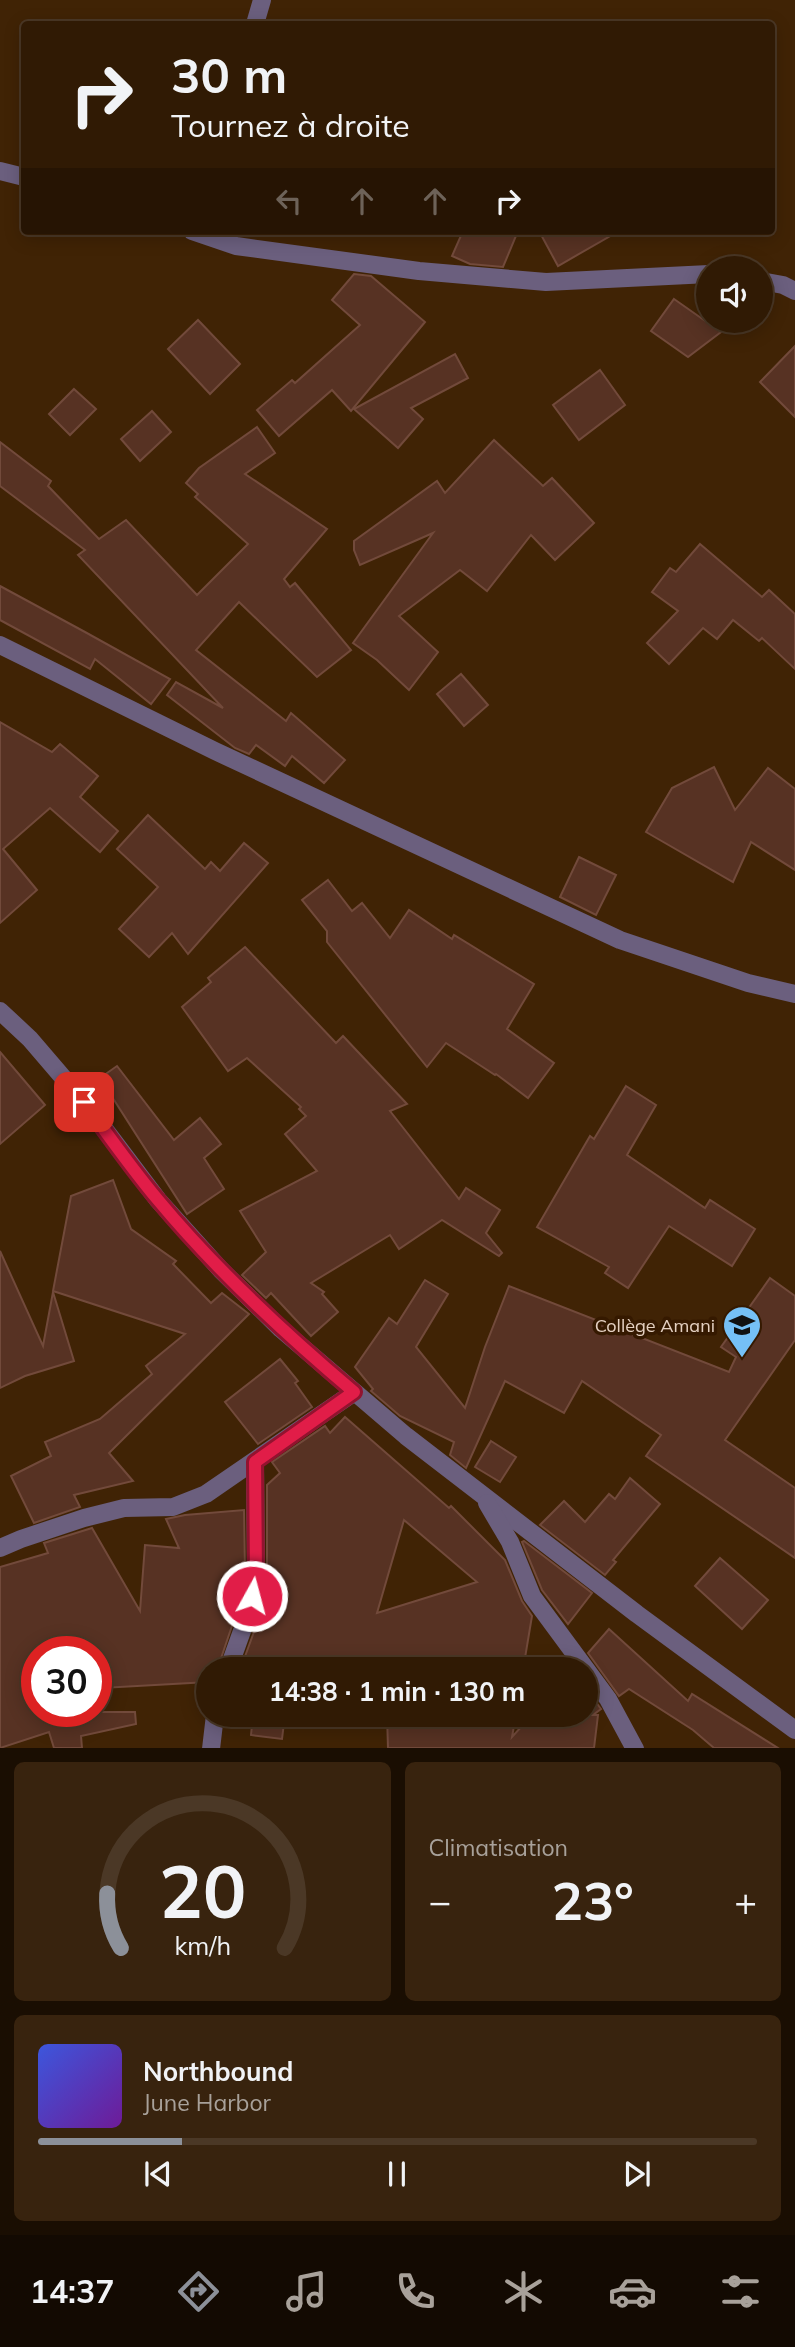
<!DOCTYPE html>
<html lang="fr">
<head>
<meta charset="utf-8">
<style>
  :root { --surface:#301a04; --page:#38230e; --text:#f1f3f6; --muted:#a8a19a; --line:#4b3826; --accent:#8c9099 }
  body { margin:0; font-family:Mulish,sans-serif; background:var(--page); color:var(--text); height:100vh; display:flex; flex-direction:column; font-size:26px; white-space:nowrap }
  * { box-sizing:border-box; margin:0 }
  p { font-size:23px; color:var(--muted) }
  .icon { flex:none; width:38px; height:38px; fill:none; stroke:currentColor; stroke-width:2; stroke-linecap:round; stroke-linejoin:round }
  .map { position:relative; height:1748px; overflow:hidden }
  .drawer { display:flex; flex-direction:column; gap:14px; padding:14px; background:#1a0e02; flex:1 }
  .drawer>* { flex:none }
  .top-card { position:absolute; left:21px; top:21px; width:754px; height:214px; border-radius:7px; box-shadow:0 4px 18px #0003,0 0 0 2px var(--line); background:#301a04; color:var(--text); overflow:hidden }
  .fabs { position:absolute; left:696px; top:256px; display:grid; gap:14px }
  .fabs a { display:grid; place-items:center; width:77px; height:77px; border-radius:50%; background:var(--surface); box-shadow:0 4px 18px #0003,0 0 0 2px var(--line); font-size:35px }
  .speed { position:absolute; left:21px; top:1636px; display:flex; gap:14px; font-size:35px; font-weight:700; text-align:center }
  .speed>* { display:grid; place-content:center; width:91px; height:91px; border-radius:50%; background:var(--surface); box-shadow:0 4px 18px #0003,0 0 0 2px var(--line); line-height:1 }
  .speed .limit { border:10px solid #d22; background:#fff; color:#111 }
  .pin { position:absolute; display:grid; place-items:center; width:60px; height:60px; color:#fff; margin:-30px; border-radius:14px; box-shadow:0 4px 10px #0006 }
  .me { position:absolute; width:77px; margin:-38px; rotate:7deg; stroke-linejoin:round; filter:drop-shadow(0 0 5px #0008) }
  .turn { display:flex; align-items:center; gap:24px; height:147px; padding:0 35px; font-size:32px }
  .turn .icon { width:91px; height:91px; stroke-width:2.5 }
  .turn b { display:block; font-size:49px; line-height:60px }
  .lanes { display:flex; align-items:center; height:66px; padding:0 35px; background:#0003; justify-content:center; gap:35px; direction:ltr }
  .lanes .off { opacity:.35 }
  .big { font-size:52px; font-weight:700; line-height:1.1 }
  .drawer .tile { flex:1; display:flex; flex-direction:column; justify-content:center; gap:10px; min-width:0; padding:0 24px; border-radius:10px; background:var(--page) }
  .drawer .dial { align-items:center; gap:0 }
  .dial svg { height:182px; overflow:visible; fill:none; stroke:var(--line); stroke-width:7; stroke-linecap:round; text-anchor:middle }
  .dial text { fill:var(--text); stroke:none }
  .song { display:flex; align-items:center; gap:21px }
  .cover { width:84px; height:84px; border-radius:10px; background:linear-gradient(135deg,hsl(230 70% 55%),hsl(280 70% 35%)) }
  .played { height:7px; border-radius:4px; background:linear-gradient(90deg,var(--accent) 20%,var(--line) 20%) }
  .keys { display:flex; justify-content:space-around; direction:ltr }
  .heat { display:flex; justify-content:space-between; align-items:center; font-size:38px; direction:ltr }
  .drawer .tiles { flex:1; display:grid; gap:14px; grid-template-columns:1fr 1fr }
  .tile:last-child { grid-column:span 2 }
  .trip { position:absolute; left:196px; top:1657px; width:402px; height:70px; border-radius:35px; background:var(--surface); box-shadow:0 4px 18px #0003,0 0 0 2px var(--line); font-weight:700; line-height:70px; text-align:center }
  .dock { display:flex; height:112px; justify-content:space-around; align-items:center; background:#130a02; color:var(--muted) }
  .dock .icon { width:49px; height:49px }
  .dock .selected { color:var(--accent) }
  .dock b { font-size:32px; color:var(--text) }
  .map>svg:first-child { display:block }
  .building { fill:#573223; stroke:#724a3b; stroke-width:2; fill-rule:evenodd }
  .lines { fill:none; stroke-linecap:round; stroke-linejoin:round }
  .minor { stroke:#6b5f7e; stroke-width:18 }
  .route-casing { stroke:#92132f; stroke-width:18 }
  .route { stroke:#e11d48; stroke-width:12 }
  .labels { text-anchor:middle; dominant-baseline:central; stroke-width:7; stroke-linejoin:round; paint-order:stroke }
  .poi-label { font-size:18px; fill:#e5d1c2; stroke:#351900; text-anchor:end }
</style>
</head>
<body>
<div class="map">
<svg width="795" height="1749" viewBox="0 0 795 1749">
  <rect width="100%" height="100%" fill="#402305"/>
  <g class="building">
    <polygon points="463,231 518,231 503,267 470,264 452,256"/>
    <polygon points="539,231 619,231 558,266"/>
    <polygon points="354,274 371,276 425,322 351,411 332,390 279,436 257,410 292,380 295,383 360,325 332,300"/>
    <polygon points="674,299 721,332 688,357 651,331"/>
    <polygon points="198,320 240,364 210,394 168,349"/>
    <polygon points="795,346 795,417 760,382"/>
    <polygon points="455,354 468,378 411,408 423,419 398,448 354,409"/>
    <polygon points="600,370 625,405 579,440 553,405"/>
    <polygon points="74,389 96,409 70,435 49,414"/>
    <polygon points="152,411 171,432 140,461 121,439"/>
    <polygon points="257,427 275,453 245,474 327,529 284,579 290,587 295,583 351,650 317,677 239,602 196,650 286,721 291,713 345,760 324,783 292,756 285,766 256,745 249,754 235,748 167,695 176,682 223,708 78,555 85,550 0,486 0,442 51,481 48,486 99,539 126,520 197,595 248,544 195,497 198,494 186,483 199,468"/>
    <polygon points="494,440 543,486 552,478 594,523 555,560 531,535 487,591 460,570 399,616 438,652 409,690 377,660 353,643 433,533 360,565 354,550 354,541 437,481 445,493"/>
    <polygon points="700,544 762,597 769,590 795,614 795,669 762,638 759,641 733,620 717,639 703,628 669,664 647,643 678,611 652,592 670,568 676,572"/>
    <polygon points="0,586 85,632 170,679 151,704 95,659 90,669 0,620"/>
    <polygon points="461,674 488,705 464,726 437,694"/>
    <polygon points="0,722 52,752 60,744 98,776 80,797 118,831 100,852 50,808 3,849 37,890 0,923"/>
    <polygon points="714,767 735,810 768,768 795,789 795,870 751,842 733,882 646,832 672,788"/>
    <polygon points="148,815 205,869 211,862 220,871 244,843 268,863 188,954 172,933 149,957 119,929 158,887 117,849"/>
    <polygon points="579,857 616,875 596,915 560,897"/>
    <polygon points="328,880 352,911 362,903 390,938 409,910 452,939 454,935 534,984 507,1029 554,1063 528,1098 496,1074 495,1075 446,1043 427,1067 327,942 327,931 302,900"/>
    <polygon points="245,947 336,1043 343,1036 407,1104 390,1111 459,1199 466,1188 500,1210 486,1233 502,1253 499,1256 442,1220 399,1249 390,1235 311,1283 324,1292 322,1294 338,1312 311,1336 271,1293 266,1298 242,1275 266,1252 240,1211 317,1171 285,1134 306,1116 299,1109 301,1107 247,1058 228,1071 182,1007 211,982 208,978"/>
    <polygon points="0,1052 45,1105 0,1144"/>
    <polygon points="117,1066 174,1140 200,1118 221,1144 204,1158 224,1189 187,1214 100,1078"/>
    <polygon points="626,1086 656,1105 627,1155 705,1208 710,1200 755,1229 732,1266 669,1226 628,1288 605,1273 609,1267 537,1227 590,1136 594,1139"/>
    <polygon points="113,1180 131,1229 176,1261 173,1264 211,1303 222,1293 249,1314 109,1453 133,1481 74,1495 80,1507 34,1523 11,1476 51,1456 45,1442 100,1419 152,1374 146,1366 185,1334 53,1291 71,1196"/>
    <polygon points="0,1251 43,1346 53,1292 74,1361 25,1376 0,1388"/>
    <polygon points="770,1278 795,1296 795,1340 725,1440 795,1488 795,1558 646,1456 661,1435 582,1381 564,1413 505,1381 466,1468 450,1455 454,1442 400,1416 371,1391 373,1389 355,1367 389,1318 397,1324 425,1280 448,1294 416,1347 465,1408 485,1347 509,1286 729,1372 736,1357 721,1347"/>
    <polygon points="280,1359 298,1381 295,1383 312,1407 258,1444 225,1402"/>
    <path d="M345,1417L449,1508L451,1506L505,1560L522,1601L532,1616L523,1670H364L291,1664L290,1670H240L258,1621L267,1576V1485L280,1473L272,1462L325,1426L330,1433ZM404,1520L477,1582L377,1613Z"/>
    <polygon points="491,1441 516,1457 500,1482 475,1467"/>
    <polygon points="630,1478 660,1504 613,1560 616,1562 605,1575 540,1525 564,1501 585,1522 609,1494 615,1499"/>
    <polygon points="244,1510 245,1573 236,1614 217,1670 208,1670 208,1682 102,1688 101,1652 37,1652 37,1712 135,1712 136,1724 81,1736 82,1748 54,1748 49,1732 0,1748 0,1567 48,1553 44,1543 92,1528 140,1611 145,1545 179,1548 166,1519 185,1515"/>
    <polygon points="524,1541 592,1593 568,1624 542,1590 522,1542"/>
    <polygon points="720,1558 768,1600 742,1629 695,1586"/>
    <polygon points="609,1629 688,1701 692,1694 778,1748 714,1748 693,1730 629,1689 619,1696 588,1653"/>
    <polygon points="586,1689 601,1709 593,1715 598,1715 594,1748 388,1748 387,1715 516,1715 512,1737 532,1715 586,1715"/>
    <polygon points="253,1715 285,1715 282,1739 251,1735"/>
  </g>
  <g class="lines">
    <g class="minor">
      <polyline points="255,24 262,0"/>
      <polyline points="0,171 24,177"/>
      <polyline points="192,231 236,246 419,271 546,282 709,274"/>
      <polyline points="761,281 783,285 795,291"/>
      <polyline points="0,645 215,751 620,940 748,983 795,994"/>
      <polyline points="0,1011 30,1039 84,1102 158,1200 221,1270 281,1329 406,1436 637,1614 795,1730"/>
      <polyline points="487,1503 510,1542 532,1596 608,1699 635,1749"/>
      <polyline points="0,1548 21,1539 84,1518 124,1508 173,1507 206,1494 353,1393"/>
      <polyline points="228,1670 247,1617 256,1574 255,1462"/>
      <polyline points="211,1749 215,1715"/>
    </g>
  </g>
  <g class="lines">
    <defs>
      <path id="route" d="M84,1102C108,1135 132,1169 158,1200C217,1271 284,1333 354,1392L255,1462L256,1574L252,1596"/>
    </defs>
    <use href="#route" class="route-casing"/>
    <use href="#route" class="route"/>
  </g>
  <defs>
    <symbol id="university-pin" viewBox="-11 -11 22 30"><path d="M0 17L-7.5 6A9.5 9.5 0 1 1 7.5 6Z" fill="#75c0f6" stroke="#351900"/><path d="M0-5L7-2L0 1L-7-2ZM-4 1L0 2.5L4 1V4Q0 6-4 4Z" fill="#111"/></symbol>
  </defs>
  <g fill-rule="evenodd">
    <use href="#university-pin" x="720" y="1303" width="44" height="60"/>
  </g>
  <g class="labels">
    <g class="poi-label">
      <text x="715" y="1325">Collège Amani</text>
    </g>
  </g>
</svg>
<div class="fabs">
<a><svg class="icon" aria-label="sound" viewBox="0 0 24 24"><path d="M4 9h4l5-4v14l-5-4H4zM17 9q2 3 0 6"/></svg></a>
</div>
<div class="speed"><div class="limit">30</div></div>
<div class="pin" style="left:84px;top:1102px;background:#d93025"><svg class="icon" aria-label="arrive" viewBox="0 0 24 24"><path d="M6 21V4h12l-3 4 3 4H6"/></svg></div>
<svg class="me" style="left:252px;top:1596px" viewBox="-20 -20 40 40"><circle r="17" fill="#e11d48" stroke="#fff" stroke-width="3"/><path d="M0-11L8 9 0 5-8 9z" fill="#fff"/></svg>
<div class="trip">14:38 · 1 min · 130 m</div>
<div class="top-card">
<div class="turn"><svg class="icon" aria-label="right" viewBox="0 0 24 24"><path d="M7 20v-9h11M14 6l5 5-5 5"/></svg><div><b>30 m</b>Tournez à droite</div></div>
<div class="lanes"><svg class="icon off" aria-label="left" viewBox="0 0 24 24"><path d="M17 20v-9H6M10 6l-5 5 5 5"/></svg><svg class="icon off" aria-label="ahead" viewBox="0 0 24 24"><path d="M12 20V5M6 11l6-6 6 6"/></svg><svg class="icon off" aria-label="ahead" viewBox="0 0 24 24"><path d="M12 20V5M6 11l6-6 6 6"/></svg><svg class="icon" aria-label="right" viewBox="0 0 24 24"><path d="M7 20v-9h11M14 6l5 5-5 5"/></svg></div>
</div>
</div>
<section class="drawer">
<div class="tiles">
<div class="tile dial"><svg viewBox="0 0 100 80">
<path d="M14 69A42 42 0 1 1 86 69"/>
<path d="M14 69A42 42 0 0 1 8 45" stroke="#8c9099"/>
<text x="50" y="56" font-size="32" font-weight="700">20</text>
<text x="50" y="72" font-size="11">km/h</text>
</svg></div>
<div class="tile"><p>Climatisation</p>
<div class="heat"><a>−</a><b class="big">23°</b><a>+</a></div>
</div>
<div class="tile">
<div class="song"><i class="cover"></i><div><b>Northbound</b><p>June Harbor</p></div></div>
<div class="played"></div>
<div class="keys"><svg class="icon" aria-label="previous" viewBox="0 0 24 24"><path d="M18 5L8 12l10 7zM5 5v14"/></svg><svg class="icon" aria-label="pause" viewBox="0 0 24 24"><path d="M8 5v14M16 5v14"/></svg><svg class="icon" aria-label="next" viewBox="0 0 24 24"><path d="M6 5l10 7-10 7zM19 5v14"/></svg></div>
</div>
</div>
</section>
<nav class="dock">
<b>14:37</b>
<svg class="icon selected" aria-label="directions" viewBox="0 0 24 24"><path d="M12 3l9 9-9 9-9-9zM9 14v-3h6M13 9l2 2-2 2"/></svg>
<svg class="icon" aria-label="music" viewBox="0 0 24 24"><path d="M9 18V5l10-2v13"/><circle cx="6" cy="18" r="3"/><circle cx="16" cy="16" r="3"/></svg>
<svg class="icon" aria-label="phone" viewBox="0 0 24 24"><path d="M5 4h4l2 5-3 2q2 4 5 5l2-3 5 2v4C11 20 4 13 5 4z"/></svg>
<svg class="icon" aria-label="climate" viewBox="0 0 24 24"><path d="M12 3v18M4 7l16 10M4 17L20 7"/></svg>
<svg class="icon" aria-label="car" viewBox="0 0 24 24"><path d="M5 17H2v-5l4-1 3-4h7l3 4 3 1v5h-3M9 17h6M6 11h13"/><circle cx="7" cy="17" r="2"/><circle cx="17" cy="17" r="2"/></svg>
<svg class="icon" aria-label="filters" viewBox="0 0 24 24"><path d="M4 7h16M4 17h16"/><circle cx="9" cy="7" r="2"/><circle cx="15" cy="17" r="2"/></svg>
</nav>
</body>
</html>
